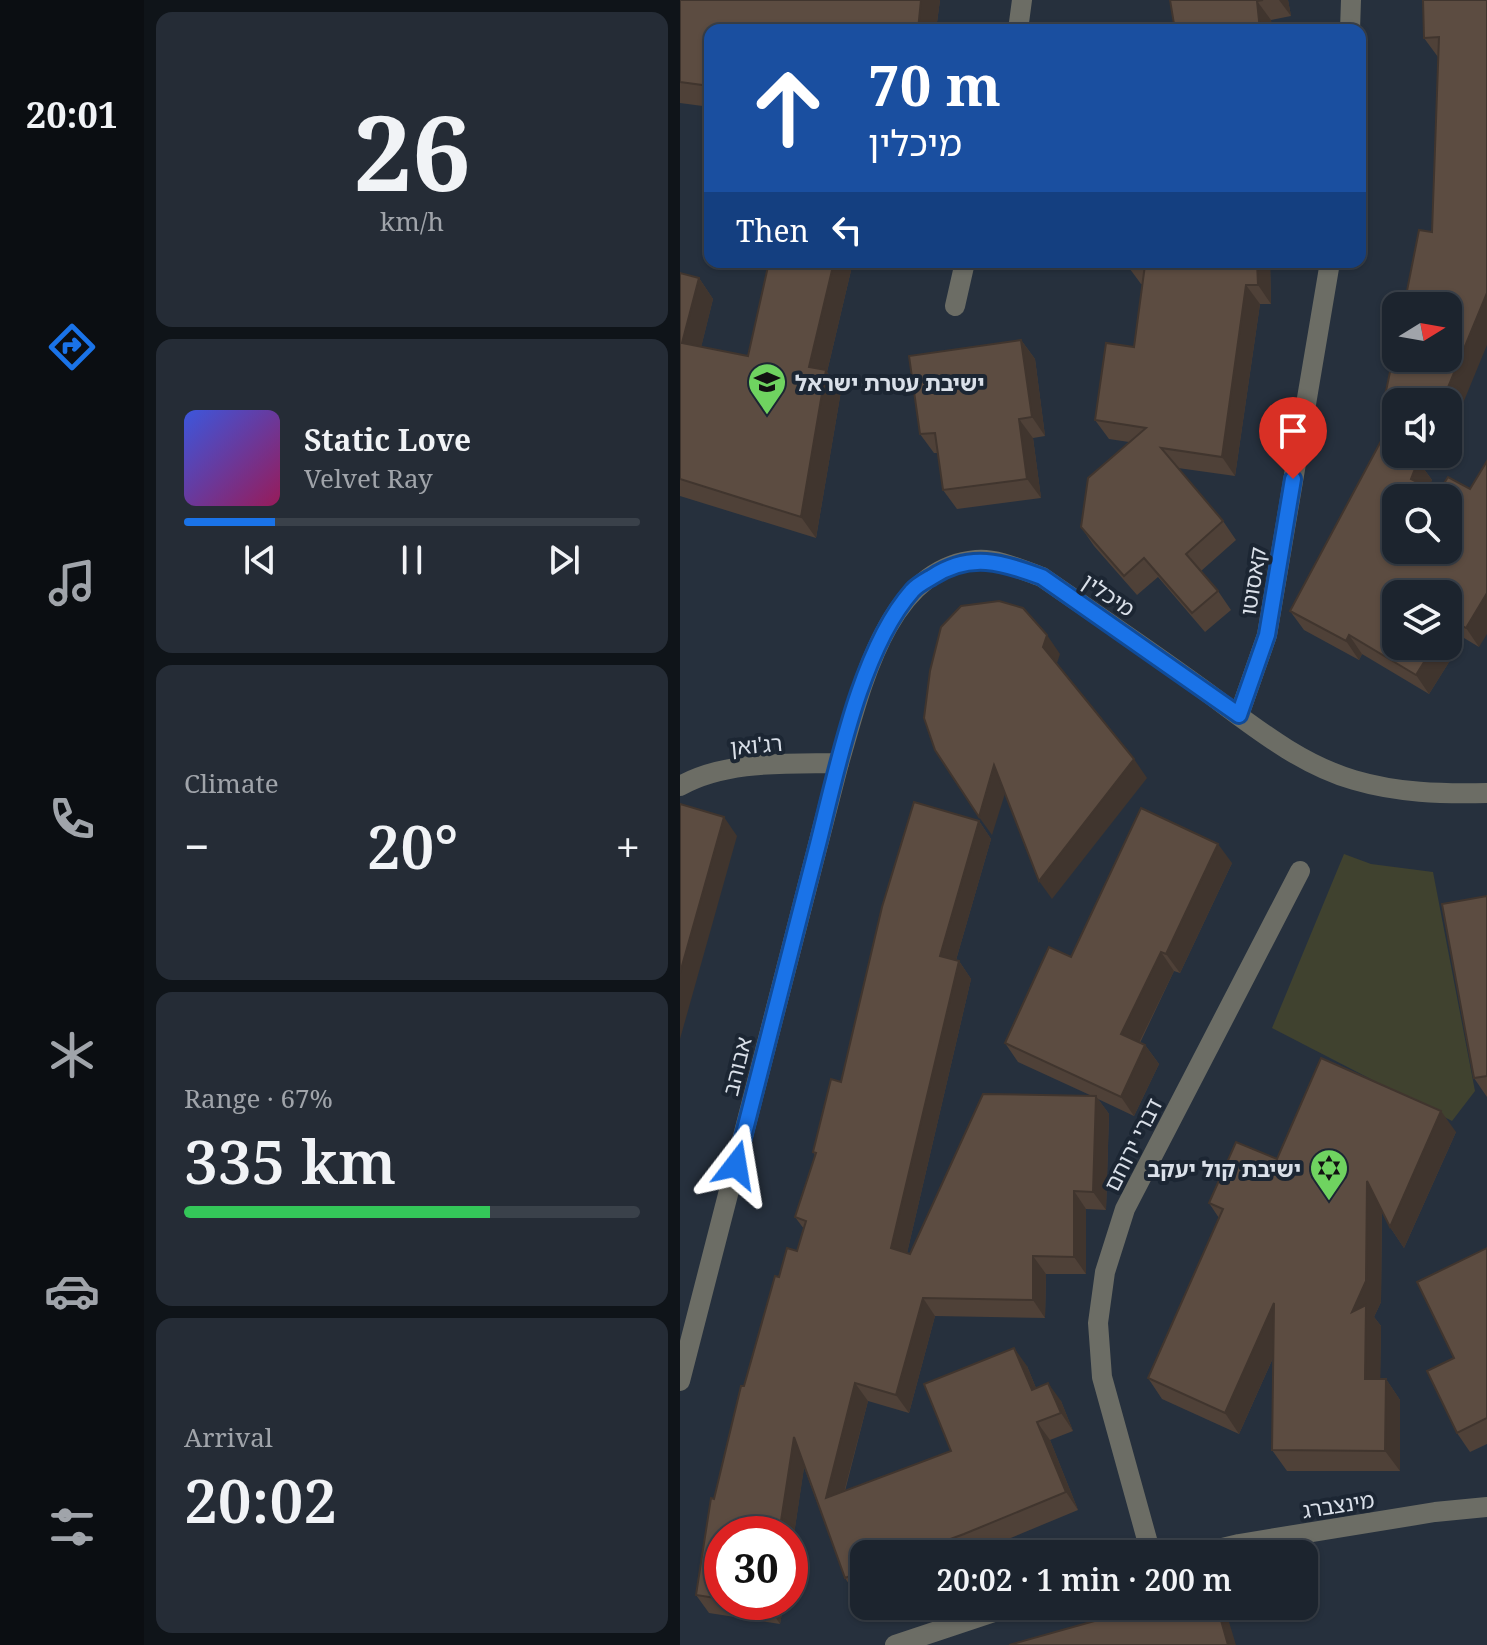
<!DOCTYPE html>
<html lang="en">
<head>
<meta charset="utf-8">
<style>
  :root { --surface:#1c242e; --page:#252c36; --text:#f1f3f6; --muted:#a0a4aa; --line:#3a414a; --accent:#1a73e8 }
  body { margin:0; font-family:"Noto Serif","Noto Sans Hebrew",serif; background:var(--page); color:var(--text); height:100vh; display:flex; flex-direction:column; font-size:30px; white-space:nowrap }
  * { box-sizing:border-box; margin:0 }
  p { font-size:26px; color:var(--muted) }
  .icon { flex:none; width:44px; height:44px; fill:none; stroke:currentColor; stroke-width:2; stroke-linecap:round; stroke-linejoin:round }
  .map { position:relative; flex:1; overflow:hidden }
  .panel { display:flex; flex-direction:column; gap:12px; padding:12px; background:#0f1419; width:536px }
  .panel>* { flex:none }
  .banner { position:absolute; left:24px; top:24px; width:662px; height:244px; border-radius:16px; box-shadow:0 2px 6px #0004,0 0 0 2px var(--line); background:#1a4fa0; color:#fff; overflow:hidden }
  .needle { width:52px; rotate:79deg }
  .fabs { position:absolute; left:702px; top:292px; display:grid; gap:16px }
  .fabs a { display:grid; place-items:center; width:80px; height:80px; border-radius:16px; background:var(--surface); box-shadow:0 2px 6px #0004,0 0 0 2px var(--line); font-size:40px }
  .speed { position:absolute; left:24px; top:1516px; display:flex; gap:16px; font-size:40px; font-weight:700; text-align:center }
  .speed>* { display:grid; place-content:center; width:104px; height:104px; border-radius:50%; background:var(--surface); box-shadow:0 2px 6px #0004,0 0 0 2px var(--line); line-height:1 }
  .speed .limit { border:12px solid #d22; background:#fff; color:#111 }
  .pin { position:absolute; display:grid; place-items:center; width:68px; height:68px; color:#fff; margin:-82px -34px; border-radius:50% 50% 50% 0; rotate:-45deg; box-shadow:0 0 8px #0007 }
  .pin .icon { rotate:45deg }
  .me { position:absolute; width:88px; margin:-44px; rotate:14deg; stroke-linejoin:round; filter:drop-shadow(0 0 6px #0008) }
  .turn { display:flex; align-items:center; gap:28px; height:168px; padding:0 32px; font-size:36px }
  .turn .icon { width:104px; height:104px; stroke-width:2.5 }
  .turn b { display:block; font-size:56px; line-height:68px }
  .then { display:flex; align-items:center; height:76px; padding:0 32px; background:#0003; gap:16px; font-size:30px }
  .big { font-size:60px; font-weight:600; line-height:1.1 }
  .panel .card { flex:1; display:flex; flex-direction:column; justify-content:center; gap:12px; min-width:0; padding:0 28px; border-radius:16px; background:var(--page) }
  .panel .dial { align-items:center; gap:0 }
  .dial b { font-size:104px; line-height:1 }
  .song { display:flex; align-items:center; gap:24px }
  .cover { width:96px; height:96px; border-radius:12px; background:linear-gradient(135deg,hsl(230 70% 55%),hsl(330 70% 35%)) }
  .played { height:8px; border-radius:4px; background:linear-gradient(90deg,var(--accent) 20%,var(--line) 20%) }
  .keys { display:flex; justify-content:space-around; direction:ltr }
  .heat { display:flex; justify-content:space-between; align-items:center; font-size:44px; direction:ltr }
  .charge { height:12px; border-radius:6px; background:linear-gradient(90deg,#34c759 67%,var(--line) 0) }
  .trip { position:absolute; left:170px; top:1540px; width:468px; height:80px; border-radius:16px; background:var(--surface); box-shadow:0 2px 6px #0004,0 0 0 2px var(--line); font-weight:600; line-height:80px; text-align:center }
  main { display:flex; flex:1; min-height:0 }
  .tab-bar { display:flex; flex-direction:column; width:144px; justify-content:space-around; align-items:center; background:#0b0e12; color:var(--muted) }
  .tab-bar .icon { width:56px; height:56px }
  .tab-bar .selected { color:var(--accent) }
  .tab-bar b { font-size:36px; color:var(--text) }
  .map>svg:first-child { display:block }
  .green { fill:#40422f }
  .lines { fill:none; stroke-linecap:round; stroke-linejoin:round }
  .minor { stroke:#6c6d65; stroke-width:20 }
  .wall { fill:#4f4138 }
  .shaded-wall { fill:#40352e }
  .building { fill:#5c4c41; stroke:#40352e; stroke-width:2; fill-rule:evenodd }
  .route-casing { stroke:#114b97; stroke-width:20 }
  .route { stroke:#1a73e8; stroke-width:14 }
  .labels { text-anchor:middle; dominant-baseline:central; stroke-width:8; stroke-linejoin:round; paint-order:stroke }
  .poi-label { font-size:22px; font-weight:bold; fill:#dae0e9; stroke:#1c2633; text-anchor:start }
  .street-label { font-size:22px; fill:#dae0e9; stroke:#1c2633 }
</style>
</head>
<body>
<main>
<nav class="tab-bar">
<b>20:01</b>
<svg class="icon selected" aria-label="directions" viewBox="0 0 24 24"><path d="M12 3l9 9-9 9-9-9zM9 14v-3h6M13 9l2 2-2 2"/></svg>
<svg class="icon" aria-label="music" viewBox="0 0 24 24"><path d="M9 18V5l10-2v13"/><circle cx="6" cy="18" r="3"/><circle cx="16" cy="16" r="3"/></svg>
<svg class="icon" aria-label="phone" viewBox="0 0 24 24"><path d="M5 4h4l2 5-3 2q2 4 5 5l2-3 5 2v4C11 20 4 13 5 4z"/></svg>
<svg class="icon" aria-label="climate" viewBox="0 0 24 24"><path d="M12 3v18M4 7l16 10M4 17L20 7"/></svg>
<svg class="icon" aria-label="car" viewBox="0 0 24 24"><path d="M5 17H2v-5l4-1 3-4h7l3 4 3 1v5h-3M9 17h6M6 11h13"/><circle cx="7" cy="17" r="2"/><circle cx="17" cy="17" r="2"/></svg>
<svg class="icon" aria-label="filters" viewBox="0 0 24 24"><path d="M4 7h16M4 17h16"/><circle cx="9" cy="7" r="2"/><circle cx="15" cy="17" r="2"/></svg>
</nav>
<section class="panel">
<div class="card dial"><b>26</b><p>km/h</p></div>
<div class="card">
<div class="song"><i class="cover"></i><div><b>Static Love</b><p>Velvet Ray</p></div></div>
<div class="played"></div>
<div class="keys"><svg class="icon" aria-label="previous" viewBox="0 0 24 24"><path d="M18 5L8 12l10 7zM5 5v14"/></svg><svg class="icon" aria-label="pause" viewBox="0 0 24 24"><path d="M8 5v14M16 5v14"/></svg><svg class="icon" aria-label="next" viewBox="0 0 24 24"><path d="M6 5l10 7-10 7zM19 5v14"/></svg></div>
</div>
<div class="card"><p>Climate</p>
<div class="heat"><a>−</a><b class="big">20°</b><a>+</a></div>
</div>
<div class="card"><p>Range · 67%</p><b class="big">335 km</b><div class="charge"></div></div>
<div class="card"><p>Arrival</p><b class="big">20:02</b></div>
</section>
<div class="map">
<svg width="807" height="1645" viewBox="0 0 807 1645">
  <rect width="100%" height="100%" fill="#26303d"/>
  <polygon class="green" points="664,854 691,864 753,872 795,1091 772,1121 592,1028"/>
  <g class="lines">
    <g class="minor">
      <polyline points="338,30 342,0"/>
      <polyline points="670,30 671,0"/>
      <polyline points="275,306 285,262"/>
      <polyline points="559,715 587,635 650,262"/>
      <path d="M0,786C47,760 106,764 159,763"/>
      <path d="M0,1381L159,763C180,693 206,568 296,560C318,558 342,570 362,577C414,613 466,648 517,685C566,720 615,763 674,780C718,793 761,794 807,793"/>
      <polyline points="471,1554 422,1377 418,1323 425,1272 445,1209 620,871"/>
      <polyline points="517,1554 559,1544 755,1512 807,1507"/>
      <polyline points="215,1645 332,1606"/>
    </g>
  </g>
  <g class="wall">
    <polygon points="0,0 260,0 256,30 30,30 30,107 0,103"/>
    <polygon points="490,0 608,0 611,16 591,20 592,30 495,30"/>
    <polygon points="807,0 774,425 768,424 768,402 716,402 716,412 705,396 752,232 758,57 744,38"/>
    <polygon points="89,262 173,262 147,372 161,391 136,538 0,496 0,273 19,278 33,299 21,347 68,356"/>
    <polygon points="447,262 590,262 591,304 580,304 555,476 498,468 543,521 556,540 521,571 538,591 551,610 525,632 478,577 457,595 414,546 401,527 449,442 429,439 415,420 454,347 463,284 461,284 447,265"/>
    <polygon points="341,340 355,359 365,436 353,438 361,498 277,509 263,490 258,453 254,453 240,434"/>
    <polygon points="738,461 752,480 748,488 758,493 799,647 784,638 749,694 682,654 679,660 624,630 610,611"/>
    <polygon points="299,821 311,839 276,960 279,961 291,979 227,1253 230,1254 412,1096 338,1062 325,1043 391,957 552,863 500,973 494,971 460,1043 465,1045 479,1064 454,1116 418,1099 429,1114 426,1210 406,1209 406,1274 366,1274 365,1318 255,1316 229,1413 188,1401 165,1491 271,1451 347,1366 356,1388 381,1401 393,1431 370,1440 398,1510 292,1554 184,1554 184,1593 177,1596 165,1578 124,1467 110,1561 110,1534 42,1534 42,1602 104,1602 100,1624 29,1613 16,1595 34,1499 64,1386 99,1277 117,1251 124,1229 115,1217 135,1155 133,1152 161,1082"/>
    <polygon points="807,896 807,1097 794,1078"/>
    <polygon points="776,1132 724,1248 710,1227 702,1210 701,1302 694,1317 701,1326 700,1379 706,1379 720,1400 720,1471 607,1471 592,1450 593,1358 559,1434 482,1399 468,1378 539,1218 529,1203 597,1159"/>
    <polygon points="807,1248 807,1444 790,1452 777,1433"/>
  </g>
  <g class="shaded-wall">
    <polygon points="241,0 260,0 256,30 238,30"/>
    <polygon points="599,0 608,0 611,16"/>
    <polygon points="577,1 591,20 592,30 580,30"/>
    <polygon points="154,262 173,262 147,372 161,391 136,538 121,517 129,367"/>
    <polygon points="577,262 590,262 591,304 578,285"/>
    <polygon points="19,278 33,299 17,364 2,343"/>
    <polygon points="566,285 580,304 555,476 542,457"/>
    <polygon points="807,293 807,345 774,425 768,417 768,402 762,402"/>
    <polygon points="341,340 355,359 365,436 352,417"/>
    <polygon points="339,419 353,438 361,498 347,479"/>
    <polygon points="738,461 752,480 744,498 731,479"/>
    <polygon points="807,593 807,634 799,647 786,628"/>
    <polygon points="770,619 784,638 749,694 736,675 754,646 768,646 768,623"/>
    <polygon points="367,635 380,654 376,666 363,647"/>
    <polygon points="669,635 682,654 679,660 666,641"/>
    <polygon points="454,759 467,778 372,899 359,881"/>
    <polygon points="314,765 328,784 312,835 299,817"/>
    <polygon points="44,817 57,836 0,1039 0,973"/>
    <polygon points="299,821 311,839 272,974 260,956"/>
    <polygon points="538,844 552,863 500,973 486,954"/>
    <polygon points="481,952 494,971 454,1053 441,1034"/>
    <polygon points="279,961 291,979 224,1266 211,1248"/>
    <polygon points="465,1045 479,1064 454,1116 441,1097"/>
    <polygon points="416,1096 429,1114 426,1210 413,1192"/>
    <polygon points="761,1111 776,1132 724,1248 710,1227"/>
    <polygon points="687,1181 702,1202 701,1302 694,1317 701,1326 700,1400 685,1379 672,1312"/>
    <polygon points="394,1191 406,1209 406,1274 394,1257"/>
    <polygon points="353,1256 366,1274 365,1318 353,1300"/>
    <polygon points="243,1298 255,1316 229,1413 216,1395"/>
    <polygon points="594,1303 608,1324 559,1434 545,1413"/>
    <polygon points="334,1348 347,1366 364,1408 352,1390"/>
    <polygon points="706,1379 720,1400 720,1471 705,1451"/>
    <polygon points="175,1383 188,1401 158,1515 146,1498"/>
    <polygon points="368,1383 381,1401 393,1431 381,1413"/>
    <polygon points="357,1422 370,1440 398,1510 386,1492"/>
    <polygon points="114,1437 126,1455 110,1561 110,1534 99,1534"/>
    <polygon points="89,1602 104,1602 100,1624 88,1606"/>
    <polygon points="496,1606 501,1606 506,1613 498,1614"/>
    <polygon points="537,1606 549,1622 556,1645 548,1645"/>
  </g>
  <g class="building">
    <polygon points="0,0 241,0 238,30 60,30 50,29 50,30 30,30 30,86 0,82"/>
    <polygon points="490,0 583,0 577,1 580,30 495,30"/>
    <polygon points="743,0 807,0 807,293 762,402 736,402 705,396 716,343 716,358 768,358 768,306 724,306 739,230 752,232 759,37 744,38"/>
    <polygon points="89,262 154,262 129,367 146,370 121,517 0,479 0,273 19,278 2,343 68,356"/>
    <polygon points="447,262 577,262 578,285 566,285 542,457 481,448 543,521 506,554 538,591 512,613 464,558 444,576 401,527 408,478 466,428 415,420 426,343 454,347 465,265 447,265"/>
    <polygon points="341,340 352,417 339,419 347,479 263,490 255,433 240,434 229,356"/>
    <path d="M701,441L716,448V454H726L738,461L731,479L758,493L768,477L790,489L807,461V593L786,628L770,619L768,623V594H716V646H754L736,675L669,635L666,641L610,611ZM716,498H768V550H716Z"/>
    <polygon points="319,601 343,608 367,635 363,647 454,759 359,881 314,765 299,817 255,750 244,718 250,671 261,627 281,606"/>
    <polygon points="234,802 299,821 260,956 279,961 211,1248 230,1254 303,1094 416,1096 413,1192 394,1191 394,1257 353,1256 353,1300 243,1298 216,1395 175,1383 146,1498 271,1451 244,1384 334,1348 352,1390 368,1383 381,1413 357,1422 386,1492 284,1534 230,1554 184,1554 184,1571 165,1578 114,1437 99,1534 42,1534 42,1599 16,1595 31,1498 34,1499 61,1386 64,1386 95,1276 99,1277 107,1248 117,1251 126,1221 115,1217 136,1153 133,1152 151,1079 161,1082 202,907"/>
    <polygon points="0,804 44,817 0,973"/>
    <polygon points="461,808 538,844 486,954 481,952 441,1034 465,1045 441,1097 325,1043 369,947 391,957"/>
    <polygon points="807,896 807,1076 794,1078 762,904"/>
    <polygon points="641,1058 761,1111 710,1227 687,1181 686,1281 672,1312 686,1305 685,1379 706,1379 705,1451 592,1450 594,1303 545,1413 468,1378 543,1209 529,1203 556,1142 597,1159"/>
    <polygon points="807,1248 807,1418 777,1433 747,1371 774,1358 737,1282"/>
    <polygon points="59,1602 89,1602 88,1606"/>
    <polygon points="450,1606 496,1606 498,1614 525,1606 537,1606 548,1645 329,1645 450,1611 448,1607"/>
  </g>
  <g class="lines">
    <defs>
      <path id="route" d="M56,1165C83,1060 109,956 136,852C156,775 179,651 232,591C237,585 245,581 252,577C290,552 322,562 362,577L559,715L587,635L613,479"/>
    </defs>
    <use href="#route" class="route-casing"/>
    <use href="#route" class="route"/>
  </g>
  <defs>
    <symbol id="school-pin" viewBox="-11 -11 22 30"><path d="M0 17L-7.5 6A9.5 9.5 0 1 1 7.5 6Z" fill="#6fd360" stroke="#1c2633"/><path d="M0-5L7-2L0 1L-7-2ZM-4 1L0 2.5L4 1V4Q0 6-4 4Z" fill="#111"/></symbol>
    <symbol id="synagogue-pin" viewBox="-11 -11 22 30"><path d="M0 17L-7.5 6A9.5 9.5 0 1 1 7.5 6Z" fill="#6fd360" stroke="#1c2633"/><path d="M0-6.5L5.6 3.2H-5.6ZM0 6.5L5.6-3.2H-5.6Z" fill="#111"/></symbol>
  </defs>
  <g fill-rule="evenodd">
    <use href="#school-pin" x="65" y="360" width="44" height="60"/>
    <use href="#synagogue-pin" x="627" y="1146" width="44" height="60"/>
  </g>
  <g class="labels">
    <g class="poi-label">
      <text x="115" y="382">ישיבת עטרת ישראל</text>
      <text x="621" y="1168" text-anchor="end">ישיבת קול יעקב</text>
    </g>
    <g class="street-label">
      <text transform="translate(572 581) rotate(-81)">קאסוטו</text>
      <text transform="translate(429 594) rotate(34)">מיכלין</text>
      <text transform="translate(76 744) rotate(-5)">רג'ואן</text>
      <text transform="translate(56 1066) rotate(-76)">אבוהב</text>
      <text transform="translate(452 1144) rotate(-63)">דברי ירוחם</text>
      <text transform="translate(658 1504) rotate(-9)">מינצברג</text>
    </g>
  </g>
</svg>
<div class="fabs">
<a><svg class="needle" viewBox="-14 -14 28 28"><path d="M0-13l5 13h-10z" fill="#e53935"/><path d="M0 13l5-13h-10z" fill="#a0a4aa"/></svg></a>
<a><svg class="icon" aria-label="sound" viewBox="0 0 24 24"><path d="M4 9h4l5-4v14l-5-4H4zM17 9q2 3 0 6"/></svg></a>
<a><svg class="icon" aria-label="search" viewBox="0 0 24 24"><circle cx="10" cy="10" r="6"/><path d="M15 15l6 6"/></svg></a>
<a><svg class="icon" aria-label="layers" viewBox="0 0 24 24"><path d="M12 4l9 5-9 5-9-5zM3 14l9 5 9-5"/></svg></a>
</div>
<div class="speed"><div class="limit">30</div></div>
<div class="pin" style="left:613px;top:479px;background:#d93025"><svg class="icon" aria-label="arrive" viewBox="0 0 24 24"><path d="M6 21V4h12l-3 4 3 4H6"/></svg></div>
<svg class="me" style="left:56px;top:1165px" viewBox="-20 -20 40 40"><path d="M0-17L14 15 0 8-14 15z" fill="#1a73e8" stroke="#fff" stroke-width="4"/></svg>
<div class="trip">20:02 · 1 min · 200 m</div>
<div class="banner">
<div class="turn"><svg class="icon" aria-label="ahead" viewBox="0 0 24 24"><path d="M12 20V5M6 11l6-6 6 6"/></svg><div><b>70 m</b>מיכלין</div></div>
<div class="then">Then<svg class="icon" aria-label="left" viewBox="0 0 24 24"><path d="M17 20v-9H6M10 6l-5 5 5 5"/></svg></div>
</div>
</div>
</main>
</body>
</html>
